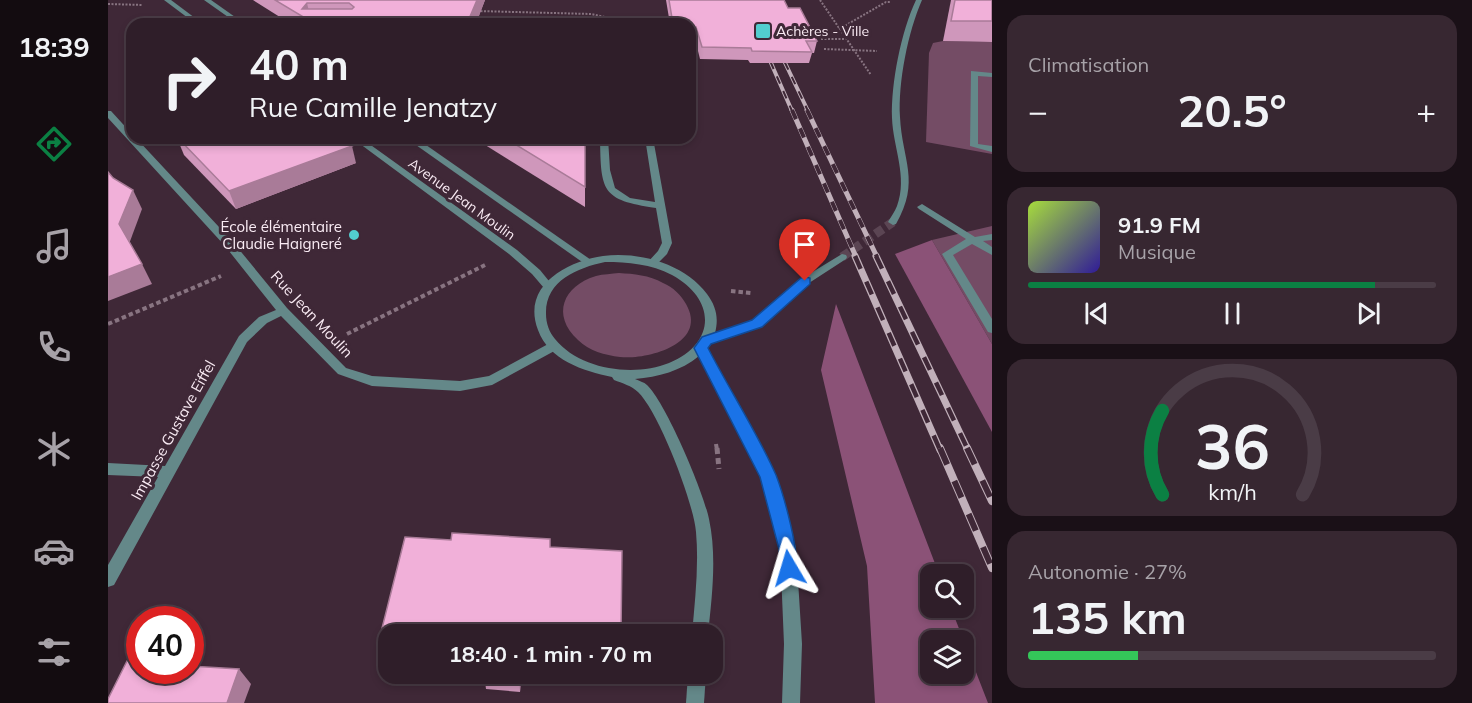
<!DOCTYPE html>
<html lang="fr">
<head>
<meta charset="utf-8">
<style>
  :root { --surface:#2f1e29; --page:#372731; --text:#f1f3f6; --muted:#a7a2a8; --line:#4a3c46; --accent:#0b8043 }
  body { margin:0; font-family:Mulish,sans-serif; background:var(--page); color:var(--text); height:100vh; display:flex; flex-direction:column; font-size:22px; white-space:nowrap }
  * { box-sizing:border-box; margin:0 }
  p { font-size:20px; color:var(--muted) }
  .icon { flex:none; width:33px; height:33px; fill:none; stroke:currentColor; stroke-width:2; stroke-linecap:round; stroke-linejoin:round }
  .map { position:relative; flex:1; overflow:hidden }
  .panel { display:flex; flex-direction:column; gap:15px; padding:15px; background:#1a1017; width:480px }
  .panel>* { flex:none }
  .top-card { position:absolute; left:18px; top:18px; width:570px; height:126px; border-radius:18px; box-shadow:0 3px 9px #0003,0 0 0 2px var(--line); background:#2f1e29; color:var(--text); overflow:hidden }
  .tools { position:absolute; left:812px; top:564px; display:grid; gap:12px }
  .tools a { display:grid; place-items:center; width:54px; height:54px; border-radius:12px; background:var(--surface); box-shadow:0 3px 9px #0003,0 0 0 2px var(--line); font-size:30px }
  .speed { position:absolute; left:18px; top:606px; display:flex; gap:12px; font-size:30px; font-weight:700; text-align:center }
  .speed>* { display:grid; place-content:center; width:78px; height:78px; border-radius:50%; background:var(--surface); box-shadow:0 3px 9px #0003,0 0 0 2px var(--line); line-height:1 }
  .speed .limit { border:9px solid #d22; background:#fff; color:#111 }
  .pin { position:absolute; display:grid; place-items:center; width:51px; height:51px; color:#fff; margin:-62px -26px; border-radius:50% 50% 50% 0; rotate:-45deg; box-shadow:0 0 6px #0007 }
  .pin .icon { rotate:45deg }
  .me { position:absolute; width:66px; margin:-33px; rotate:353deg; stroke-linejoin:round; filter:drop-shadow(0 0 4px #0008) }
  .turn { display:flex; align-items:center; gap:21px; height:126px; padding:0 24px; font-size:27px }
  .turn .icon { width:78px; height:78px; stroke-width:2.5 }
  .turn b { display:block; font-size:42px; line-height:51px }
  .big { font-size:45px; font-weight:700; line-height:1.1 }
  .panel .widget { flex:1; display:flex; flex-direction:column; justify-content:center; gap:9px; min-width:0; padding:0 21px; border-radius:18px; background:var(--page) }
  .panel .dial { align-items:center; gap:0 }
  .dial svg { height:156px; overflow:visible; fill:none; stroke:var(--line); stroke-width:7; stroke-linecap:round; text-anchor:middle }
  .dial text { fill:var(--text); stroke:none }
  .song { display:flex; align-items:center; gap:18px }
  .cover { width:72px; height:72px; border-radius:9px; background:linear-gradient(135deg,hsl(80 70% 55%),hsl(250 70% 35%)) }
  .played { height:6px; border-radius:3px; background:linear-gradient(90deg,var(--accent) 85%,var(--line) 85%) }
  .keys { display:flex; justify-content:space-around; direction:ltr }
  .heat { display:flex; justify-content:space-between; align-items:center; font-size:33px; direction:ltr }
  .charge { height:9px; border-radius:4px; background:linear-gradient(90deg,#34c759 27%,var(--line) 0) }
  .trip { position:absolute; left:270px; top:624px; width:345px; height:60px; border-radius:18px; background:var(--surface); box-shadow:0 3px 9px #0003,0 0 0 2px var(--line); font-weight:700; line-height:60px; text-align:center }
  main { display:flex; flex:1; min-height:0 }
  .menu { display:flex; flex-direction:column; width:108px; justify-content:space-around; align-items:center; background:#130c10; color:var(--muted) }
  .menu .icon { width:42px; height:42px }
  .menu .current { color:var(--accent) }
  .menu b { font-size:27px; color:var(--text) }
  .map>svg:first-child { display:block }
  .green { fill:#744c65 }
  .forest { fill:#8b5277; fill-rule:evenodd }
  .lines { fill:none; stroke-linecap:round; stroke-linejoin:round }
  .tertiary-tunnel { stroke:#5b4553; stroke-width:9; stroke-dasharray:9 4.5; stroke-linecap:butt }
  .path-far2 { stroke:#887481; stroke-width:2; stroke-dasharray:2 1.5; stroke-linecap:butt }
  .path-far1 { stroke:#887481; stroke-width:4; stroke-dasharray:4.5 3; stroke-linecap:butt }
  .path { stroke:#887481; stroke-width:5; stroke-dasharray:6 4; stroke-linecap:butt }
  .service { fill:#648889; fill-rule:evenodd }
  .minor { fill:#648889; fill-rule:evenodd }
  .tertiary { fill:#648889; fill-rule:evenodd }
  .rail-far3-casing { stroke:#c1b0ba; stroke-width:4 }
  .rail-far2-casing { stroke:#c1b0ba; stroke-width:5 }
  .rail-far1-casing { stroke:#c1b0ba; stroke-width:7 }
  .rail-casing { stroke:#c1b0ba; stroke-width:8 }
  .rail-far3 { stroke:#3f2837; stroke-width:2; stroke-dasharray:8; stroke-linecap:butt }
  .rail-far2 { stroke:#3f2837; stroke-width:4; stroke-dasharray:10; stroke-linecap:butt }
  .rail-far1 { stroke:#3f2837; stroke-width:4.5; stroke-dasharray:14; stroke-linecap:butt }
  .rail { stroke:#3f2837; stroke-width:6; stroke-dasharray:18; stroke-linecap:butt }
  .wall { fill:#cf97bb }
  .shaded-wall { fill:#a97b98 }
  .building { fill:#f1b0d9; stroke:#a97b98; stroke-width:1.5; fill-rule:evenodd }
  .route { fill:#1a73e8; stroke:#114b97; stroke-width:1.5 }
  .poi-dot { fill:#52cdcf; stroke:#3f2837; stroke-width:2 }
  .labels { text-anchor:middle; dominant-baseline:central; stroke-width:6; stroke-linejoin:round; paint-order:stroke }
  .far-poi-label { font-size:14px; fill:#faebf4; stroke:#3f2837; text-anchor:start }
  .far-street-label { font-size:14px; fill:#faebf4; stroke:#3f2837 }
  .poi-label { font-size:15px; fill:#faebf4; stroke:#3f2837; text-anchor:end }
  .street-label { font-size:15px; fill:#faebf4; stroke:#3f2837 }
</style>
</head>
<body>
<main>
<nav class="menu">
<b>18:39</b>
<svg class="icon current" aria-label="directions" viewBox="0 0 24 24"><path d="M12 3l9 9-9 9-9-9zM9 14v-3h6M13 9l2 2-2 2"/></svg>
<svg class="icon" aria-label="music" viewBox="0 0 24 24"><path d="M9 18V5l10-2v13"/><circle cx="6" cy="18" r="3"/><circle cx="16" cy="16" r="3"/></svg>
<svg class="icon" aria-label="phone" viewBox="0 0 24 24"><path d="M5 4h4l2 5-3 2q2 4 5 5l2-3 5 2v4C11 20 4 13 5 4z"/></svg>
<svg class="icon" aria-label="climate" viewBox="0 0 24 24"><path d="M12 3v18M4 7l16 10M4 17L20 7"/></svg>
<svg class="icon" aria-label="car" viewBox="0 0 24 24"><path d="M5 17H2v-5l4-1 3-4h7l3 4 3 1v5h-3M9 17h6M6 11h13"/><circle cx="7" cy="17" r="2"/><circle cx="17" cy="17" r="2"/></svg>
<svg class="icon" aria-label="filters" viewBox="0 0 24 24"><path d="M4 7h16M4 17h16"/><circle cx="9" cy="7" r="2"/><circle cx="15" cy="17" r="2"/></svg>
</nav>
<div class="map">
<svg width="884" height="703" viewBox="0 0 884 703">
  <rect width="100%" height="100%" fill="#3f2837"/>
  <g class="green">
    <polygon points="835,41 884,42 884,154 818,142 821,53 825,43"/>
    <polygon points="884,226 884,344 824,240"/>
    <path d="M511,273C526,274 541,275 555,283C565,287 573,295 578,304C601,344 539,360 512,357C497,355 481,351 470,340C443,315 455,286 488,276C495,274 504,274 511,273Z"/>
  </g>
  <g class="forest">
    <polygon points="824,240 884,344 884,432 787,254"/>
    <path d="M728,304L831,574H822V608H843L880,703H767L759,566L713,370ZM822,640H855V674H822Z"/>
  </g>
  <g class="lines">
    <polyline class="tertiary-tunnel" points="734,257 785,222"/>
    <g class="path-far2">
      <polyline points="712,0 763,75"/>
      <polyline points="0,4 35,5"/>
      <polyline points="369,11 483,14 528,24"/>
      <polyline points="731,29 778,2 783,2"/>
      <polyline points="713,39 736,39"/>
      <polyline points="582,42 587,41"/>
      <polyline points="582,48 589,48"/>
      <polyline points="716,49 769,51"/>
    </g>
    <g class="path-far1">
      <polyline points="623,291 643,293"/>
      <polyline points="0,324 113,276"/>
      <polyline points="239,334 377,265"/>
      <polyline points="608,444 609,450"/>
    </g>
    <polyline class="path" points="609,448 611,469"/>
    <g class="service">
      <polygon points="863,71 884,73 884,77 870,76 870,144 884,146 884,152 862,146"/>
      <path d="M492,138H500L502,170L507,188L522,198L547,202L537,138H545L564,243L559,254L548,265H540L539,263L550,251L554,243L548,208C493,200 493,191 492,138Z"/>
      <polygon points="814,204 867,237 884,234 884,240 875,241 884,247 884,255 864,244 845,255 884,319 884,333 880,332 834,254 858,239 811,209 809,207"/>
    </g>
    <g class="minor">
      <polygon points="56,0 63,0 95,24 88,24"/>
      <polygon points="96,0 103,0 137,24 130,24"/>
      <polygon points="0,111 3,111 24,134 24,138 28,138 125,242 179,308 238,368 264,376 352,381 381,376 442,343 446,342 452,346 450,349 384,385 352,391 264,386 230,374 173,316 159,323 139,342 6,585 0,587 0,565 50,477 0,475 0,463 57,466 131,336 151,317 168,310 117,246 0,118"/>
      <polygon points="244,138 253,138 409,250 432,270 445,286 444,288 436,288 424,274 401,254"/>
      <polygon points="298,138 308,138 486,262 481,265 477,264"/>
    </g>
    <g class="tertiary">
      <path d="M808,0H814C800,32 790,82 792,117C794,160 813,181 788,224L785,225L780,222C783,217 787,211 789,206C800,177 785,147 784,118C783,83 793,32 808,0Z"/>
      <path d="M734,254L738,255L739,257L738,259L701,283L653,326L602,343L599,348L667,476L688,548L694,644L692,703H674L676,644L672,548L653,476L591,356C573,371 550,377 527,379C531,381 536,382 539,385C558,403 596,493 601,519C609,556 604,597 600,634H584C587,600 591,566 588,532C586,504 551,412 530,392C524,386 514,383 506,380L504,377C475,371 441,360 430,330C413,286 459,261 495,256C531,251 577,264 599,294C608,306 611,318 607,333L645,320L693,279ZM497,262C520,262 543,264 564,275C608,299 609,343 561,363C526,377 472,370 447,339C441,332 438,323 438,314C437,281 469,268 497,262Z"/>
      <polygon points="580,674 598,674 596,703 578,703"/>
    </g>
    <defs>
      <g id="rail-far3">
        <polyline points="656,47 684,111"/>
        <polyline points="670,48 700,111"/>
      </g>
      <g id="rail-far2">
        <polyline points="684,110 748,257"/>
        <polyline points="699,110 769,257"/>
      </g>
      <g id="rail-far1">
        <polyline points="747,256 832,450"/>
        <polyline points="768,256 860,450"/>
      </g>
      <g id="rail">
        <polyline points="832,448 884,568"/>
        <polyline points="859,448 884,501"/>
      </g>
    </defs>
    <use href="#rail-far3" class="rail-far3-casing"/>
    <use href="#rail-far2" class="rail-far2-casing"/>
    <use href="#rail-far1" class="rail-far1-casing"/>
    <use href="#rail" class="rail-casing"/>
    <use href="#rail-far3" class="rail-far3"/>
    <use href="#rail-far2" class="rail-far2"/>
    <use href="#rail-far1" class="rail-far1"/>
    <use href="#rail" class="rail"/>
  </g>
  <g class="wall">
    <polygon points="145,0 377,0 368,23 371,24 183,24"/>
    <polygon points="558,0 676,0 680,8 709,41 706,53 704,53 701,63 642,63 640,60 592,59 587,39 582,39 582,24 562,24"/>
    <polygon points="843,0 884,0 884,42 835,41"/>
    <polygon points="69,138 248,163 128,209 76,155"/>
    <polygon points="366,138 477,138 477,207"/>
    <polygon points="442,539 442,547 280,634 280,659 277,658 270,644 343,540"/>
    <polygon points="376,674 461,674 461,683 413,680 412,692 378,689"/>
  </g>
  <g class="shaded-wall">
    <polygon points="369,0 377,0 368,24 361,19"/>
    <polygon points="199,3 203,20 194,9"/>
    <polygon points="244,146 248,163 128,209 121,191"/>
    <polygon points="25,190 34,209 21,244 11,224"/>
    <polygon points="34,264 44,284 0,301 0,277"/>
    <polygon points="131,669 143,684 136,703 119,703"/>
    <polygon points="411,674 412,674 413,680 412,692"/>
  </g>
  <g class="building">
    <path d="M167,0H369L361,19L371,24H207ZM199,3H241L246,7L244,9H194Z"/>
    <polygon points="561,0 676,0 680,8 692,8 709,41 698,41 704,52 644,51 643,48 594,47 588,27 582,27 582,24 565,24"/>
    <polygon points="847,0 884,0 884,21 843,21"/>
    <polygon points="70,138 234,138 244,146 121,191"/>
    <polygon points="397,138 477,138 477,187"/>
    <polygon points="0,172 5,178 25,190 11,224 34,264 0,277"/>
    <polygon points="344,533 442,539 442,547 514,551 513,634 280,634 280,645 270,644 297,537 343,540"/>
    <polygon points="19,661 32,662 32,670 82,670 82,666 131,669 119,703 0,703 0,699"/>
    <polygon points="376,674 411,674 411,678 376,675"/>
  </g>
  <path class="route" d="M697,277L702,278V284L654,327L603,344L600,348C621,389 650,434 668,475C675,493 694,558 687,574L681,576L674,574L671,549L652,477L586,348L594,337L644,320L693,278Z"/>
  <g class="poi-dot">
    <rect x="647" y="23" width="16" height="16" rx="3"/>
    <circle cx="246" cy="235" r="6"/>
  </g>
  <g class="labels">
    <g class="far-poi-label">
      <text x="668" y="31">Achères - Ville</text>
    </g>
    <g class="far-street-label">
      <text transform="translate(354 199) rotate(36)">Avenue Jean Moulin</text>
    </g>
    <g class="poi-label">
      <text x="234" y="226">École élémentaire<tspan x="234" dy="17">Claudie Haigneré</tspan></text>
    </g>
    <g class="street-label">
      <text transform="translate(204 314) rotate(47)">Rue Jean Moulin</text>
      <text transform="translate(65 430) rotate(-61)">Impasse Gustave Eiffel</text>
    </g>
  </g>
</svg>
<div class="tools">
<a><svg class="icon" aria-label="search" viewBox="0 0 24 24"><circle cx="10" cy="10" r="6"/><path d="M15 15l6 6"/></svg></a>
<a><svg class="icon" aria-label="layers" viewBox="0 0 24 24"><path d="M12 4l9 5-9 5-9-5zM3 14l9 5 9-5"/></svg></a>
</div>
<div class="speed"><div class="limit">40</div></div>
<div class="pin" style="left:697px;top:281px;background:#d93025"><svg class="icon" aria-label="arrive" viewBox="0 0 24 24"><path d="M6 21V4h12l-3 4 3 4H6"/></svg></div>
<svg class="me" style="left:681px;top:568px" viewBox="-20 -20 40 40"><path d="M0-17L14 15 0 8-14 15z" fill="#1a73e8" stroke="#fff" stroke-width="4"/></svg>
<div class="trip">18:40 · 1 min · 70 m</div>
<div class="top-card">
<div class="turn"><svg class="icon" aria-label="right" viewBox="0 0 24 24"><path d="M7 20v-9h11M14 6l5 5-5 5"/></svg><div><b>40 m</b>Rue Camille Jenatzy</div></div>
</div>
</div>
<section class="panel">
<div class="widget"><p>Climatisation</p>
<div class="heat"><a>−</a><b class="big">20.5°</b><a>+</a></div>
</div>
<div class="widget">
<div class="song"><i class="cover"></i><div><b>91.9 FM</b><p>Musique</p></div></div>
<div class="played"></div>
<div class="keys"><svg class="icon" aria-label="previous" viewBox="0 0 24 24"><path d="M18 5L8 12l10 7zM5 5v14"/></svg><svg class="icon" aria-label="pause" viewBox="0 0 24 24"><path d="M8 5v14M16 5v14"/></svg><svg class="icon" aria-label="next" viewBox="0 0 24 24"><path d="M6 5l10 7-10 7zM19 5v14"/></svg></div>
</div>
<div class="widget dial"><svg viewBox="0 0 100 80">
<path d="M14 69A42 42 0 1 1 86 69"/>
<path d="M14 69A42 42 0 0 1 14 26" stroke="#0b8043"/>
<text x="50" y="56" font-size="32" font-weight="700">36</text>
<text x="50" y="72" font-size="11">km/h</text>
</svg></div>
<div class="widget"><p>Autonomie · 27%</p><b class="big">135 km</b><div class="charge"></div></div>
</section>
</main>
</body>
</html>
